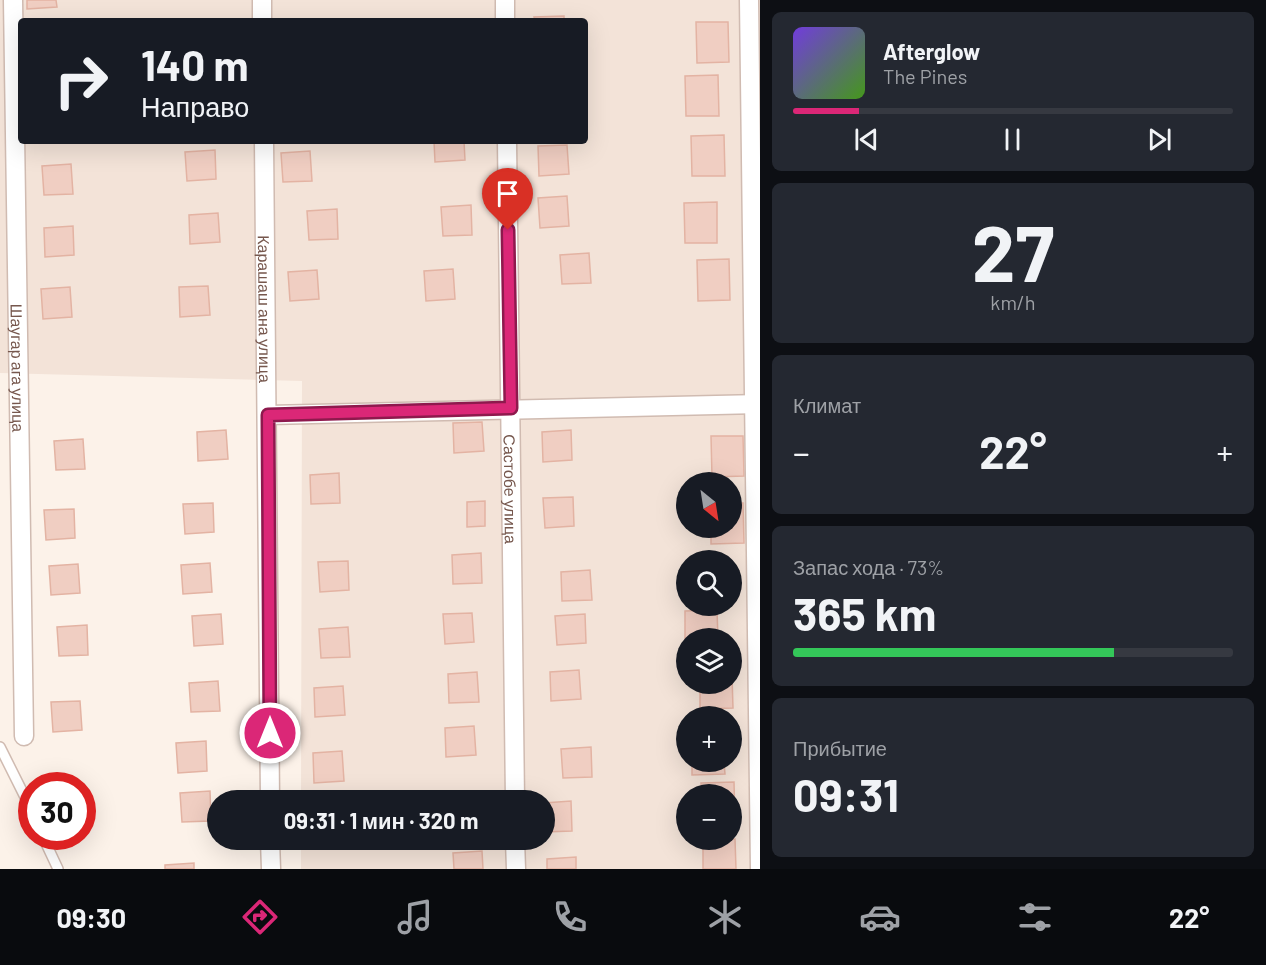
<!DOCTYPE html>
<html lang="ru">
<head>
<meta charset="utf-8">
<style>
  :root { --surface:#171b24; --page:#242831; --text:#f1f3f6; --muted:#9ea1a6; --line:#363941; --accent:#db2777 }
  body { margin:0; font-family:Barlow,sans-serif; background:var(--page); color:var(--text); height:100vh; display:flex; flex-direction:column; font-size:22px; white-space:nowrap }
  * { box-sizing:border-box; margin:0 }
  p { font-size:20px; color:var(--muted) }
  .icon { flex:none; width:33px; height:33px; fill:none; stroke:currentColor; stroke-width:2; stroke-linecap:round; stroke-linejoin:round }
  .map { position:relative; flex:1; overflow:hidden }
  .side { display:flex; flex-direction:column; gap:12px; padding:12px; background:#0d0f14; width:506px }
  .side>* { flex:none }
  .top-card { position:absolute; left:18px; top:18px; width:570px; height:126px; border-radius:6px; box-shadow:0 6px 24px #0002; background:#171b24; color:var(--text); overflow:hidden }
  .needle { width:39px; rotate:150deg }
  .fabs { position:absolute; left:676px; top:472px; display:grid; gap:12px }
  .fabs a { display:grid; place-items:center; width:66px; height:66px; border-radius:50%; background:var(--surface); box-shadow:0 6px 24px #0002; font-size:30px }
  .speed { position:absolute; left:18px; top:772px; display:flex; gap:12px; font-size:30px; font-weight:700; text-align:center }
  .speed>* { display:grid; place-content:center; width:78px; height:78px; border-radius:50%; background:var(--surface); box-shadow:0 6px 24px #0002; line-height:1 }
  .speed .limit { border:9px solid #d22; background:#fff; color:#111 }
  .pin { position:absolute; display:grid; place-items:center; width:51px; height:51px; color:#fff; margin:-62px -26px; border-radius:50% 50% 50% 0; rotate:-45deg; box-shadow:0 0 6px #0007 }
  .pin .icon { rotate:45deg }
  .me { position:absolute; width:66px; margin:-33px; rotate:0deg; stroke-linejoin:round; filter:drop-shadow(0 0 4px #0008) }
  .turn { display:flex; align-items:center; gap:21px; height:126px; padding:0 24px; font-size:27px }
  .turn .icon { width:78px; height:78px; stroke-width:2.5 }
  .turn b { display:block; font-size:42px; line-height:51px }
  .big { font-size:45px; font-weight:700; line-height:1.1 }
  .side .card { flex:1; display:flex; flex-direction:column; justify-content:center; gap:9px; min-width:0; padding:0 21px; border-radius:9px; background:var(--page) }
  .side .dial { align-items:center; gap:0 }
  .dial b { font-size:78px; line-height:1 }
  .song { display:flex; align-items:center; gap:18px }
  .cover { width:72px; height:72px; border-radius:9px; background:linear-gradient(135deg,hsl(260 70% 55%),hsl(100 70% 35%)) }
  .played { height:6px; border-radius:3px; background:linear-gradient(90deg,var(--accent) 15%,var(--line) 15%) }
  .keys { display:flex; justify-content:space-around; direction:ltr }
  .heat { display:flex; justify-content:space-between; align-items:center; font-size:33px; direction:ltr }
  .charge { height:9px; border-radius:4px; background:linear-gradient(90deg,#34c759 73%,var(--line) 0) }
  .trip { position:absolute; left:207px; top:790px; width:348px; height:60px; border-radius:30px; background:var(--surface); box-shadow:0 6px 24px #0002; font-weight:700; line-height:60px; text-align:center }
  .dock { display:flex; height:96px; justify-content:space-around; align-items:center; background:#090b0e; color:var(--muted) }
  .dock .icon { width:42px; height:42px }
  .dock .active { color:var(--accent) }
  .dock b { font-size:27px; color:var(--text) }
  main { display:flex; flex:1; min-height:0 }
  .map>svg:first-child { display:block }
  .residential { fill:#f3e3d8; fill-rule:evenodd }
  .building { fill:#f0cec2; stroke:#e3b3a3; stroke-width:1.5 }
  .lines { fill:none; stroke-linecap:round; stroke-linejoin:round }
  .service-casing { stroke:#d0bbb1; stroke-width:12 }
  .minor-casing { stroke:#d0bbb1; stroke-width:21 }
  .service { stroke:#fff; stroke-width:9 }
  .minor { stroke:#fff; stroke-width:18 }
  .route-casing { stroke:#8e194d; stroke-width:15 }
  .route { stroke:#db2777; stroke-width:10 }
  .labels { text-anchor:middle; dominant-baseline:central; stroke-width:6; stroke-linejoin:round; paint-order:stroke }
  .street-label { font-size:16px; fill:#76574d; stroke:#fef7f0 }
</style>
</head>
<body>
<main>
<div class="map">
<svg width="761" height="869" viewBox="0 0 761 869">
  <rect width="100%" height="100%" fill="#fcf2e9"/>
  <path class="residential" d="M0,0H760V869H301V840H544V801H301L302,381L0,373ZM21,21H585V141H21ZM687,483H732V528H687ZM687,561H732V606H687ZM687,639H732V684H687ZM687,717H732V762H687ZM687,795H732V840H687Z"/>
  <g class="building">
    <polygon points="27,0 56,0 57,7 27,9"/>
    <polygon points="564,16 564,21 535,21 534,17"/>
    <polygon points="696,22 728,22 729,62 697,63"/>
    <polygon points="718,75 719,116 686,116 685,76"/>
    <polygon points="724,135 725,176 692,176 691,136"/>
    <polygon points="434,141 464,141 465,160 435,162"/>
    <polygon points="567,145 569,174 539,176 538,146"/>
    <polygon points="215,150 216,179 187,181 185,152"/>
    <polygon points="310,151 312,181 283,182 281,153"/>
    <polygon points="71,164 73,194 44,195 42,166"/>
    <polygon points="567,196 569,226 540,228 538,198"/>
    <polygon points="717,202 717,243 685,243 684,203"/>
    <polygon points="471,205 472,235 443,236 441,207"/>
    <polygon points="337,209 338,239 309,240 307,211"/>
    <polygon points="218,213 220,242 190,244 189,215"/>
    <polygon points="73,226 74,255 45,257 44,228"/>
    <polygon points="589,253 591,283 562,284 560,255"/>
    <polygon points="729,259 730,300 698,301 697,260"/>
    <polygon points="453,269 455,299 426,301 424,271"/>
    <polygon points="317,270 319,299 290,301 288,272"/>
    <polygon points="208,286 210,315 180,317 179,287"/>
    <polygon points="70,287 72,317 43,319 41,289"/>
    <polygon points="482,422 484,451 454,453 453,423"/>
    <polygon points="226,430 228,459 198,461 197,432"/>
    <polygon points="571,430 572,460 543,462 542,432"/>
    <polygon points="711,436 743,436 744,476 712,477"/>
    <polygon points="83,439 85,469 56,470 54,441"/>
    <polygon points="339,473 340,503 311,504 310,475"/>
    <polygon points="573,497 574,526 545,528 543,498"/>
    <polygon points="485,501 485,526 467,527 467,502"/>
    <polygon points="213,503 214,532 185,534 183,504"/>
    <polygon points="732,503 743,503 744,543 711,544 711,528 732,528"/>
    <polygon points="74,509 75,538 46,540 44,510"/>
    <polygon points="481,553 482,583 453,584 452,555"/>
    <polygon points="348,561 349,590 320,592 318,562"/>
    <polygon points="210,563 212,592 183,594 181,565"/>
    <polygon points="78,564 80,593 51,595 49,566"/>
    <polygon points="590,570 592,600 562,601 561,572"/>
    <polygon points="717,610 718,639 687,639 685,651 685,611"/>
    <polygon points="472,613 474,642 445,644 443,614"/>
    <polygon points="221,614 223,644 194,646 192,616"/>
    <polygon points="585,614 586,643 557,645 555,616"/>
    <polygon points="87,625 88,655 59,656 57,627"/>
    <polygon points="348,627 350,657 321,658 319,629"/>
    <polygon points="579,670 581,699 551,701 550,672"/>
    <polygon points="477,672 479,702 449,703 448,674"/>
    <polygon points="732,676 733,708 700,709 700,684 732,684"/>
    <polygon points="218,681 220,711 191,712 189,683"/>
    <polygon points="343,686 345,715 315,717 314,688"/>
    <polygon points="80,701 82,730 53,732 51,702"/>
    <polygon points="474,726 476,755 446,757 445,728"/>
    <polygon points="206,741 207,771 178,773 176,743"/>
    <polygon points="591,747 592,777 563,778 561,749"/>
    <polygon points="342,751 344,781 314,783 313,753"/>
    <polygon points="692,762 724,762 725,774 692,775"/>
    <polygon points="734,782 735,823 732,823 732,795 702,795 701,783"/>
    <polygon points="210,791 211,821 182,822 180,793"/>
    <polygon points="571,801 572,831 544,832 544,803"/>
    <polygon points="735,839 736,869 703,869 703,840"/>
    <polygon points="309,840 339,840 339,847 310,849"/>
    <polygon points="482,851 483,869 454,869 453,853"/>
    <polygon points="576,857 576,869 547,869 547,859"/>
    <polygon points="194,863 194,869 165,869 165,865"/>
  </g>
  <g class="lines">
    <defs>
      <g id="service">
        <polyline points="0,747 32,811"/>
        <polyline points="43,837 58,869"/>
      </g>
      <g id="minor">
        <path id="s1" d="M13,0L24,736"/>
        <polyline points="262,0 262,21"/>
        <polyline points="505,0 505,21"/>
        <polyline points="749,0 760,869"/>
        <path id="s2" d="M264,141L270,801"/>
        <path id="s3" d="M507,141L515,801"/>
        <polyline points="268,415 761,404"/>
        <polyline points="270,840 271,869"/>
        <polyline points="515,840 516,869"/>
      </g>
    </defs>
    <use href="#service" class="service-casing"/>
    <use href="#minor" class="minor-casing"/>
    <use href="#service" class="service"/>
    <use href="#minor" class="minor"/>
  </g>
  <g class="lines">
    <defs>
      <polyline id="route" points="270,733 268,415 511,408 508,230"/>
    </defs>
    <use href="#route" class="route-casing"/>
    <use href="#route" class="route"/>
  </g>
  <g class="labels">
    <g class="street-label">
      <text stroke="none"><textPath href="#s2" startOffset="168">Карашаш ана улица</textPath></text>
      <text stroke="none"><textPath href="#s1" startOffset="368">Шаугар ага улица</textPath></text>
      <text stroke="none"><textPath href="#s3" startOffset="348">Састобе улица</textPath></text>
    </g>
  </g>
</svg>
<div class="fabs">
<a><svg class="needle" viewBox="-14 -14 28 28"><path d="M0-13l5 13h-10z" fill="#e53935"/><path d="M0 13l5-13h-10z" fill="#9ea1a6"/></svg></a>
<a><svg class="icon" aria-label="search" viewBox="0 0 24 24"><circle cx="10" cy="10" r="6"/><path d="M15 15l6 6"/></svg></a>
<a><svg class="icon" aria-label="layers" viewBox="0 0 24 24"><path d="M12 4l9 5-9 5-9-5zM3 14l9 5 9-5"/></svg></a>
<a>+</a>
<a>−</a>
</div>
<div class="speed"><div class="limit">30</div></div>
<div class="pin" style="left:508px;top:230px;background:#d93025"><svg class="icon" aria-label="arrive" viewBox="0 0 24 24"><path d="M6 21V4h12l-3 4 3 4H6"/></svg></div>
<svg class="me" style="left:270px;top:733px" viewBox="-20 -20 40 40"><circle r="17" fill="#db2777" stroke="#fff" stroke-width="3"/><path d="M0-11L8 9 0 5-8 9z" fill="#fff"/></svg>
<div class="trip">09:31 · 1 мин · 320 m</div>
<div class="top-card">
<div class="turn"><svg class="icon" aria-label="right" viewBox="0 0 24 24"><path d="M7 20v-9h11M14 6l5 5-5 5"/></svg><div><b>140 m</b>Направо</div></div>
</div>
</div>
<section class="side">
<div class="card">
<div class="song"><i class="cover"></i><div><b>Afterglow</b><p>The Pines</p></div></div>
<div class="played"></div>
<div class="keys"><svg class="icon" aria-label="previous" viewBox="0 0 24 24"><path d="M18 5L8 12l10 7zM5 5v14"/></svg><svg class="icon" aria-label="pause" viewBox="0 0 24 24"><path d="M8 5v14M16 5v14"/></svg><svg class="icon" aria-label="next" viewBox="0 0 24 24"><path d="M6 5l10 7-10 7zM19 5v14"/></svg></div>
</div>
<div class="card dial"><b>27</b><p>km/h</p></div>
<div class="card"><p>Климат</p>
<div class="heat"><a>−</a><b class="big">22°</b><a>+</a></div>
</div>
<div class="card"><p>Запас хода · 73%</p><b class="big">365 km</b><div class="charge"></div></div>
<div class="card"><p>Прибытие</p><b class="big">09:31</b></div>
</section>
</main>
<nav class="dock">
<b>09:30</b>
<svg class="icon active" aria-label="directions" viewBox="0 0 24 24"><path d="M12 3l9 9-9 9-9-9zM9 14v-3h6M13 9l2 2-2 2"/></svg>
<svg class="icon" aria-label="music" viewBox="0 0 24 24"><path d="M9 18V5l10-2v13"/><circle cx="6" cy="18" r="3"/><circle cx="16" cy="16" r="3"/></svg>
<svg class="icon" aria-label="phone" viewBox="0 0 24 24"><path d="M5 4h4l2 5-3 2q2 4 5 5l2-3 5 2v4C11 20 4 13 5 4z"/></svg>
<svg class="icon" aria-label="climate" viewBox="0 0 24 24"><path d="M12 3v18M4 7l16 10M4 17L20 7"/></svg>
<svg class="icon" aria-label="car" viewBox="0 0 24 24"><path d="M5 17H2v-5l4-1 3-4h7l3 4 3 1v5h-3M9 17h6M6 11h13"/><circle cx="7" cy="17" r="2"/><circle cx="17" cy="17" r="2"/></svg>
<svg class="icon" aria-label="filters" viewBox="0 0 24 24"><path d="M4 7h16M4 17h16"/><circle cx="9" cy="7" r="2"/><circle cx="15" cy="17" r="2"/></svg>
<b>22°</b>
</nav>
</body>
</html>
